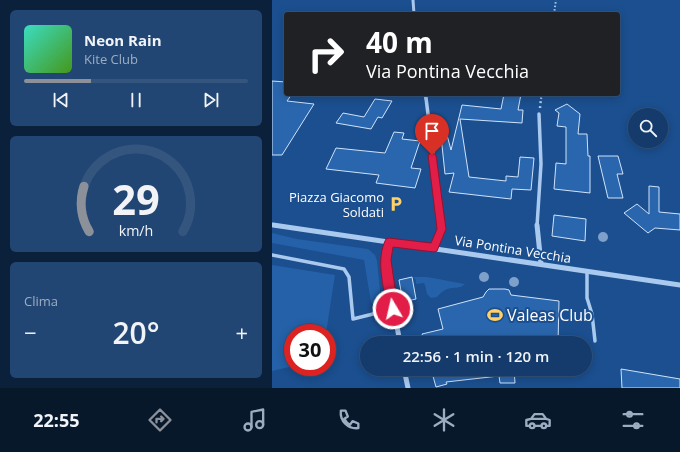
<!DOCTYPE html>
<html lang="it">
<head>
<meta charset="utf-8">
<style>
  :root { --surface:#143b6b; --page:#214673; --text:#f1f3f6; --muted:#9dadc1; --line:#33557e; --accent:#8c9099 }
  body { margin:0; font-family:"Open Sans",sans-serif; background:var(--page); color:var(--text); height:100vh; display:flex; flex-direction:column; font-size:15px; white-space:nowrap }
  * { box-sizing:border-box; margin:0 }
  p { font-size:13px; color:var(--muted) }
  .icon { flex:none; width:22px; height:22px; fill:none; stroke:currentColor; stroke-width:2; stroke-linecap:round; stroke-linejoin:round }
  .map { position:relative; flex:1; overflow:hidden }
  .drawer { display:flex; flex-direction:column; gap:10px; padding:10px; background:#0b203b; width:272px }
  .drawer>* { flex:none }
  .top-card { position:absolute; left:12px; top:12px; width:336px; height:84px; border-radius:4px; box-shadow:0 2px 10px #0003,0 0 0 1px var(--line); background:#202124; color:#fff; overflow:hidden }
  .fabs { position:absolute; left:356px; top:108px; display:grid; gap:8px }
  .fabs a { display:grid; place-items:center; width:40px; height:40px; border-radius:50%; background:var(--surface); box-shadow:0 2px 10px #0003,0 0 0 1px var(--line); font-size:20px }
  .speed { position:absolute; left:12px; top:324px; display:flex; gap:8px; font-size:20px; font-weight:700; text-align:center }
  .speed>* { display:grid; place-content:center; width:52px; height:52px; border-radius:50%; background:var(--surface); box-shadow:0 2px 10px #0003,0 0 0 1px var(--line); line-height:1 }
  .speed .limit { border:6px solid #d22; background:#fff; color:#111 }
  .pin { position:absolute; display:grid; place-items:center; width:34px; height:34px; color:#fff; margin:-41px -17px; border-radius:50% 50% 50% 0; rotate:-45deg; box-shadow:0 0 4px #0007 }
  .pin .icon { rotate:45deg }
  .me { position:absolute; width:44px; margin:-22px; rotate:351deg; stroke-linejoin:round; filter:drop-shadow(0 0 3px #0008) }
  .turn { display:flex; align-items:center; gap:14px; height:84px; padding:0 16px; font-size:18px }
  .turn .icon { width:52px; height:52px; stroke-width:2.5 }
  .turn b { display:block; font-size:28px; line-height:34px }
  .big { font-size:30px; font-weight:600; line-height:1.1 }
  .drawer .tile { flex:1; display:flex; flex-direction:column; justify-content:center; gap:6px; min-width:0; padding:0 14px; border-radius:6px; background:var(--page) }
  .drawer .dial { align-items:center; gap:0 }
  .dial svg { height:104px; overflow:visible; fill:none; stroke:var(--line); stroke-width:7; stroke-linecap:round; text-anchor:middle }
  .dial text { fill:var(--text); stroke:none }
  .song { display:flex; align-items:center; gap:12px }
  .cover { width:48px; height:48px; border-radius:6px; background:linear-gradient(135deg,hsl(170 70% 55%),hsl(100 70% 35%)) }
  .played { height:4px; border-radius:2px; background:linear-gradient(90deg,var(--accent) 30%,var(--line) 30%) }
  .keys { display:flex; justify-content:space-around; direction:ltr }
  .heat { display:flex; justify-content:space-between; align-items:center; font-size:22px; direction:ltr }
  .trip { position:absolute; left:88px; top:336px; width:232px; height:40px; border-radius:20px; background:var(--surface); box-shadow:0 2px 10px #0003,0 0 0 1px var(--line); font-weight:600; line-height:40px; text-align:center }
  .tabs { display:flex; height:64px; justify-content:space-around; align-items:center; background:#08182b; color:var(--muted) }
  .tabs .icon { width:28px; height:28px }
  .tabs .current { color:var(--accent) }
  .tabs b { font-size:18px; color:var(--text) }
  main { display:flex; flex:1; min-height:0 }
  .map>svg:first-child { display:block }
  .green { fill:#2461a8 }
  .building { fill:#2a66ad; stroke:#cfe3fa }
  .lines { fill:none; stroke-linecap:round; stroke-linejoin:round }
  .path-far1 { stroke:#a9c9ee; stroke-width:2; stroke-dasharray:1.5 2; stroke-linecap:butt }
  .path { stroke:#a9c9ee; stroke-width:2.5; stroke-dasharray:2 3; stroke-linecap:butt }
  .lane { stroke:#a9c9ee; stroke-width:3.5 }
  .street-far2 { stroke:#a9c9ee; stroke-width:3 }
  .street-far1 { stroke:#a9c9ee; stroke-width:3.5 }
  .street { stroke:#a9c9ee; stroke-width:5 }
  .tree { fill:#7ea0ca }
  .route { fill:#e11d48; stroke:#92132f }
  .labels { text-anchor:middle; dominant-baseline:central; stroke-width:4; stroke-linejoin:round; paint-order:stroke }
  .poi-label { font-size:13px; fill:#fff; stroke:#1b4f8f; text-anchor:end }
  .street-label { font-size:13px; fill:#fff; stroke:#1b4f8f }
  .near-poi-label { font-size:16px; fill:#fff; stroke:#1b4f8f; text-anchor:start }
</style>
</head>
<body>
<main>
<section class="drawer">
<div class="tile">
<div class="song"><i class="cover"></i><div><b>Neon Rain</b><p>Kite Club</p></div></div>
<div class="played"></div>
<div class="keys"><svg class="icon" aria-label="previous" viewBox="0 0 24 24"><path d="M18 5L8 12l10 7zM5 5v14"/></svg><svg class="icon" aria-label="pause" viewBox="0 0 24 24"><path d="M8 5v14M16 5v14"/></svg><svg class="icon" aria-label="next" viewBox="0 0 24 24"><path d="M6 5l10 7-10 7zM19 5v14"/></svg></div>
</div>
<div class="tile dial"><svg viewBox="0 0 100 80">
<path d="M14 69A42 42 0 1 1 86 69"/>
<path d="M14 69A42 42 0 0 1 10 34" stroke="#8c9099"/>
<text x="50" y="56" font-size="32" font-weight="700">29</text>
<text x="50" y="72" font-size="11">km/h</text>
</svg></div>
<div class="tile"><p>Clima</p>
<div class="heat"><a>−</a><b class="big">20°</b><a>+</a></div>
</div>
</section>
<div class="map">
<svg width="408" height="388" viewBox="0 0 408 388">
  <rect width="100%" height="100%" fill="#1b4f8f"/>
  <g class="green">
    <polygon points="0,233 25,239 96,249 103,255 105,261 109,300 105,305 102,305 99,302 92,260 0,243"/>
    <polygon points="0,265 63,275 54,333 21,333 21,366 0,371"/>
    <path d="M141,277H155L193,284C185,292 178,282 165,297L159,298L155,294L153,285L152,283L144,284V280Z"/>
  </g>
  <g class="building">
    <polygon points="0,81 14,82 14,94 20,94 15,101 42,104 10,155 0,155"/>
    <polygon points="232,94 249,94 246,110 251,110 250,123 188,119 197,177 234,181 234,176 246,177 248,157 262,158 259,190 240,189 239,199 177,192 182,173 173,174 169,136 175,135 179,150 190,105 229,109"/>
    <polygon points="103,99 120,101 110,118 106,117 99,129 64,123 71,113 92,117"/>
    <polygon points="295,104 308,114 306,134 315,134 316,156 318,156 318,193 282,189 284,163 294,164 294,127 285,126 287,113 283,110"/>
    <polygon points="122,132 132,133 130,139 148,141 139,168 149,169 143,188 104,183 107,175 54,169 64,148 113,153"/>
    <polygon points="326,156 346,156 351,174 345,174 351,198 336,198"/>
    <polygon points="377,186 387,187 387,212 408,214 408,230 383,228 376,233 352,213 365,204 377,214"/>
    <polygon points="282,215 314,219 313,241 280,236"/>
    <polygon points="140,277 144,299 131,302 127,280"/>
    <polygon points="217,289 233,289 237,290 239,295 287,301 286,343 153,343 150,334 171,329 166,309 211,297 214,292"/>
    <polygon points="159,369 242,369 243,383 228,383 227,376 174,382 175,384 164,387"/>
    <polygon points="349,369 408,379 408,388 350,388"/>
  </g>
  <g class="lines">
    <g class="path-far1">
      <polyline points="282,14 284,0"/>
      <polyline points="269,99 270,94"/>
    </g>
    <polyline class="path" points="268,108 269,98"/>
    <g class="lane">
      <polyline points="0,255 72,269 77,277 81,319 121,309"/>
      <polyline points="315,271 315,298 320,314 323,341"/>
    </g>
    <g class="street-far2">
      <polyline points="141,0 142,14"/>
      <polyline points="153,94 154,99"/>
    </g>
    <g class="street-far1">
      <polyline points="154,98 170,226"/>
      <polyline points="0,225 8,226"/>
      <polyline points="265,226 269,164 267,114"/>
    </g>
    <g class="street">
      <polyline points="1,225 408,285"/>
      <polyline points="265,225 269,264"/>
      <polyline points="117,242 113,260 128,343"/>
      <polyline points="162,248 170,229 170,225"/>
      <polyline points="132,369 136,388"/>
    </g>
  </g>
  <g class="tree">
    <circle cx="331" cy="237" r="5"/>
    <circle cx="212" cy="277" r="5"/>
    <circle cx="242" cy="282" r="5"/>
  </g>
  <path class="route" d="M160,152L164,155L174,229L165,251L162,252L121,247L119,260L126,309L125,313L121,314L117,313L115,309C112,287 103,260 114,239L117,238L159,243L165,229L156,155Z"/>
  <defs>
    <symbol id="parking-bare" viewBox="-9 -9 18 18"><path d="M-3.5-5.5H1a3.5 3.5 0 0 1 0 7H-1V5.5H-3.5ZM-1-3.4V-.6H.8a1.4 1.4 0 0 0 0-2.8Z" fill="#ffd166" stroke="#1b4f8f" stroke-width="2.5" paint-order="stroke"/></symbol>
    <symbol id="stadium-bare" viewBox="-9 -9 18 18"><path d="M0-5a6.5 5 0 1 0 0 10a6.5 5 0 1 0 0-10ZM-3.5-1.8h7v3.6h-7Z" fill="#ffd166" stroke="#1b4f8f" stroke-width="2.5" paint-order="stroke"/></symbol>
  </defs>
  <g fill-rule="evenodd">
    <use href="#parking-bare" x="113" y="193" width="22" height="22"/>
    <use href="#stadium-bare" x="212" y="304" width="22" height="22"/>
  </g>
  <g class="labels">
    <g class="poi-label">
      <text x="112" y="197">Piazza Giacomo<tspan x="112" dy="15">Soldati</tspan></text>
    </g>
    <g class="street-label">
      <text transform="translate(241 249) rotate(9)">Via Pontina Vecchia</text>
    </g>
    <g class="near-poi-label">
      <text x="235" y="315">Valeas Club</text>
    </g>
  </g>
</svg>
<div class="fabs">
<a><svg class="icon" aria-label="search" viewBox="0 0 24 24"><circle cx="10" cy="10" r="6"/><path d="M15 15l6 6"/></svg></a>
</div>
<div class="speed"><div class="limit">30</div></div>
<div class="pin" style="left:160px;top:155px;background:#d93025"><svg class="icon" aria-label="arrive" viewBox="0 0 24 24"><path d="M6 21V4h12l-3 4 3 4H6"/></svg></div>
<svg class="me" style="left:121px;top:309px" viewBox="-20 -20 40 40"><circle r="17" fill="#e11d48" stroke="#fff" stroke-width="3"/><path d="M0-11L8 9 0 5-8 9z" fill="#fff"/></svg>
<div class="trip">22:56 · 1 min · 120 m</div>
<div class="top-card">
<div class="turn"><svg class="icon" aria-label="right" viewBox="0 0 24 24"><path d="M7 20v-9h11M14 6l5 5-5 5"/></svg><div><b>40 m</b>Via Pontina Vecchia</div></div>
</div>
</div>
</main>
<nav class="tabs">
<b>22:55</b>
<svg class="icon current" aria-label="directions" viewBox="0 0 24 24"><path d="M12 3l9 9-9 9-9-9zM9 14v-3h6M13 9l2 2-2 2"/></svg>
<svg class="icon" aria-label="music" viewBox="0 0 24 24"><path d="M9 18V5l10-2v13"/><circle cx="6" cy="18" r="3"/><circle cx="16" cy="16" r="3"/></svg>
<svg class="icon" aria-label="phone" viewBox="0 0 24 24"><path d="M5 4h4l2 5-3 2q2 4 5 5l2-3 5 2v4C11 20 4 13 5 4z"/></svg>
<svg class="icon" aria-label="climate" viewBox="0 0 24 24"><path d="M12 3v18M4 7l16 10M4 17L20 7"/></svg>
<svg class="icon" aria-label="car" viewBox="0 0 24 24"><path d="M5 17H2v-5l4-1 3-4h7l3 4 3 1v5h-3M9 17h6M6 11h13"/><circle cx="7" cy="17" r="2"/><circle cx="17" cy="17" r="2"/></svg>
<svg class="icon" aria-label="filters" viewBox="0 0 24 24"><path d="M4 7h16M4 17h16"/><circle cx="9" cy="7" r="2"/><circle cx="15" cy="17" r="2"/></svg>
</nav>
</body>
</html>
